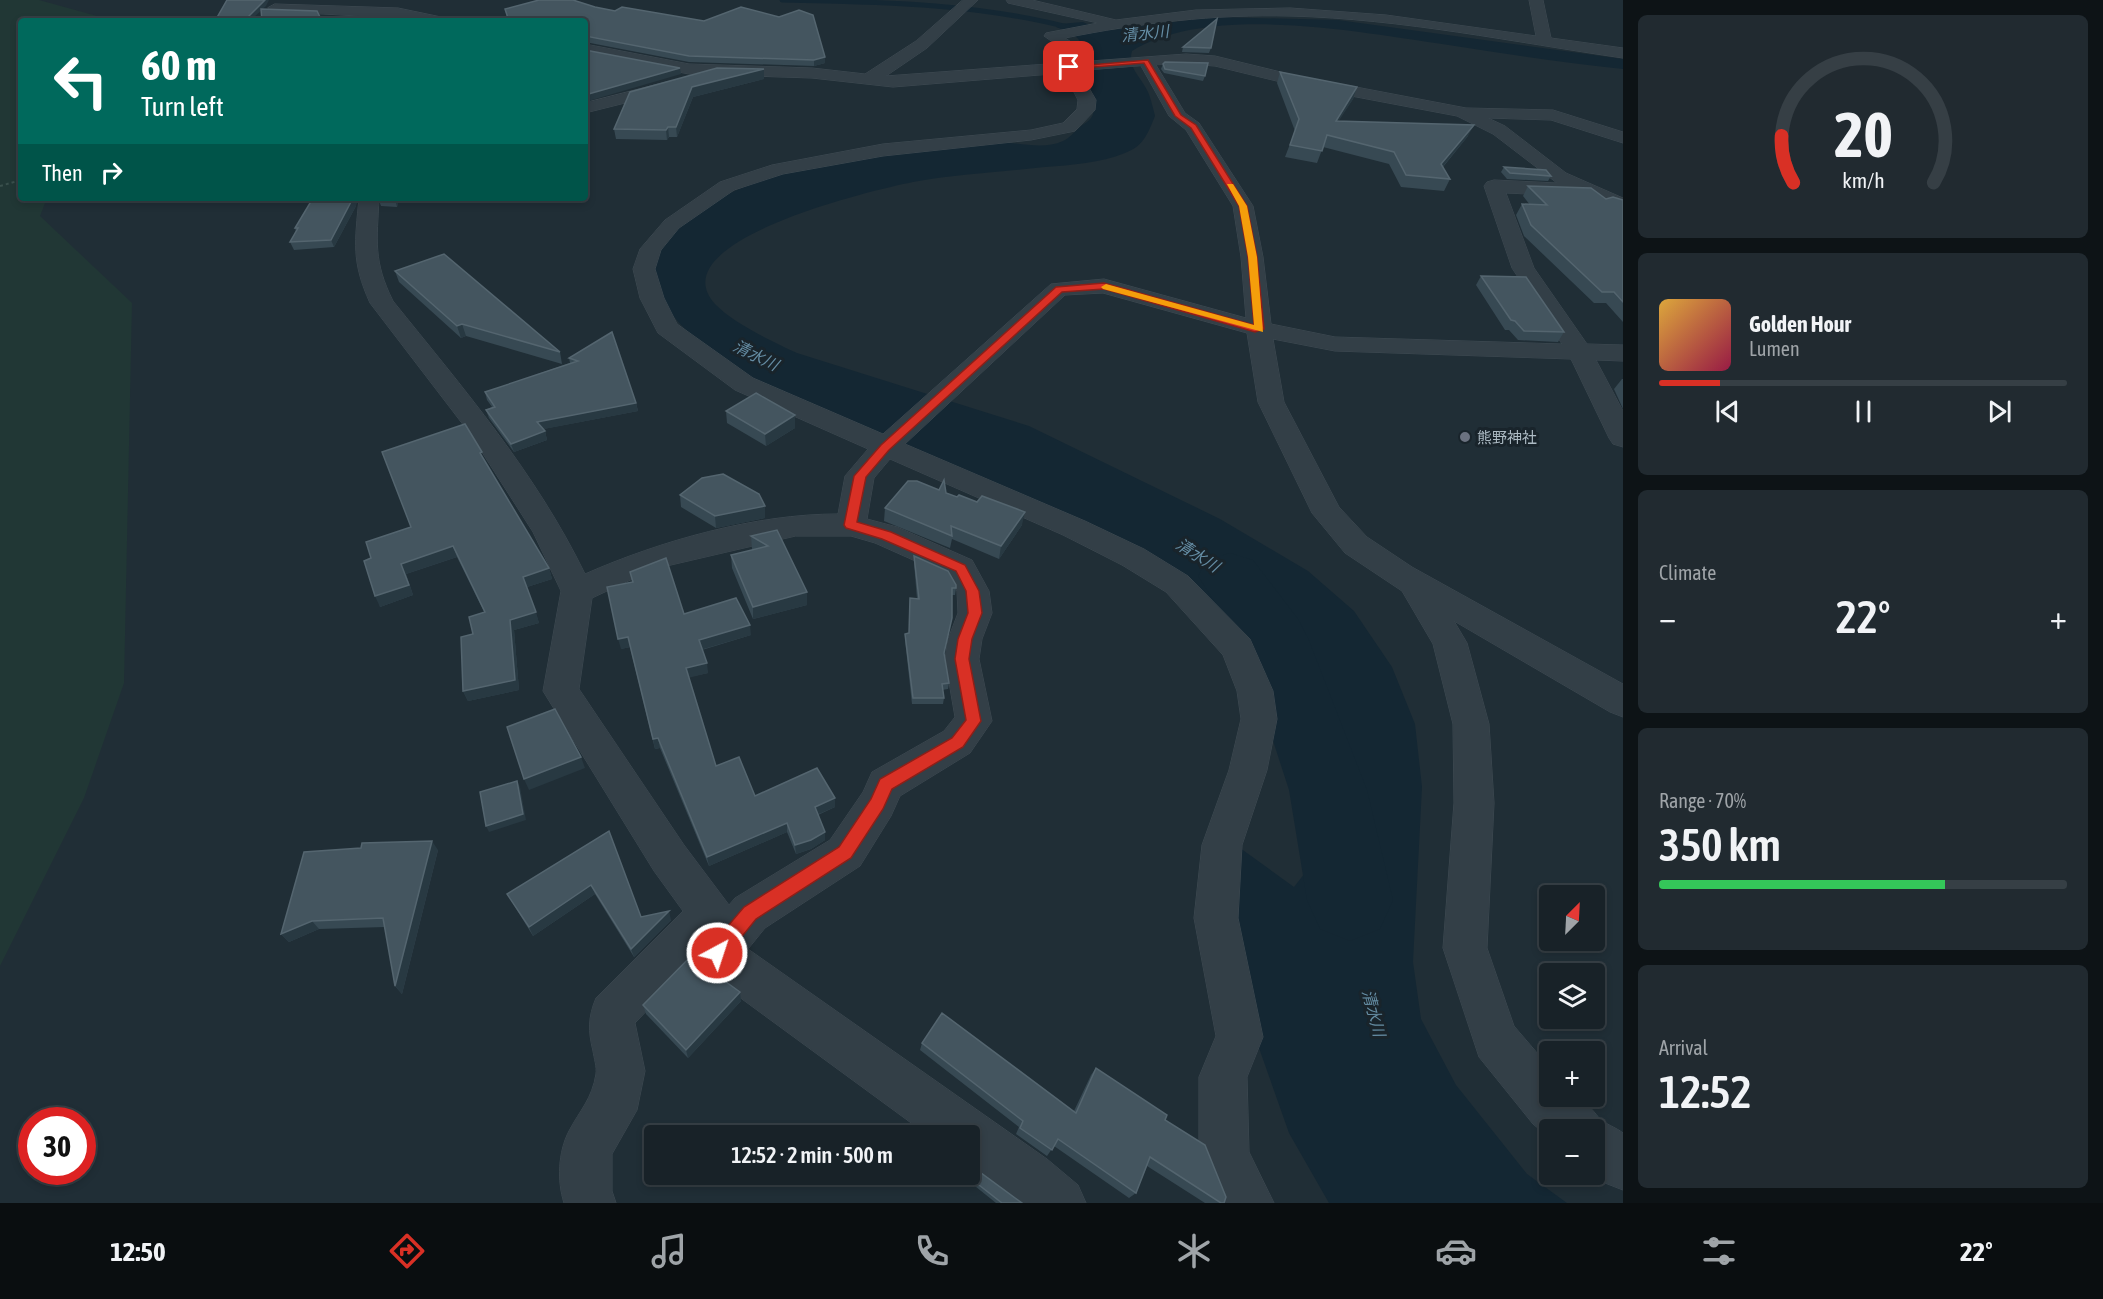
<!DOCTYPE html>
<html lang="en">
<head>
<meta charset="utf-8">
<style>
  :root { --surface:#182228; --page:#212a30; --text:#f1f3f6; --muted:#9fa4a8; --line:#363f45; --accent:#d93025 }
  body { margin:0; font-family:"Asap Condensed","Noto Sans JP",sans-serif; background:var(--page); color:var(--text); height:100vh; display:flex; flex-direction:column; font-size:22px; white-space:nowrap }
  * { box-sizing:border-box; margin:0 }
  p { font-size:20px; color:var(--muted) }
  .icon { flex:none; width:33px; height:33px; fill:none; stroke:currentColor; stroke-width:2; stroke-linecap:round; stroke-linejoin:round }
  .map { position:relative; flex:1; overflow:hidden }
  .drawer { display:flex; flex-direction:column; gap:15px; padding:15px; background:#0d1316; width:480px }
  .drawer>* { flex:none }
  .top-card { position:absolute; left:18px; top:18px; width:570px; height:183px; border-radius:6px; box-shadow:0 3px 9px #0003,0 0 0 2px var(--line); background:#00695c; color:#fff; overflow:hidden }
  .needle { width:39px; rotate:24deg }
  .fabs { position:absolute; left:1539px; top:885px; display:grid; gap:12px }
  .fabs a { display:grid; place-items:center; width:66px; height:66px; border-radius:6px; background:var(--surface); box-shadow:0 3px 9px #0003,0 0 0 2px var(--line); font-size:30px }
  .speed { position:absolute; left:18px; top:1107px; display:flex; gap:12px; font-size:30px; font-weight:700; text-align:center }
  .speed>* { display:grid; place-content:center; width:78px; height:78px; border-radius:50%; background:var(--surface); box-shadow:0 3px 9px #0003,0 0 0 2px var(--line); line-height:1 }
  .speed .limit { border:9px solid #d22; background:#fff; color:#111 }
  .pin { position:absolute; display:grid; place-items:center; width:51px; height:51px; color:#fff; margin:-26px; border-radius:12px; box-shadow:0 3px 9px #0006 }
  .me { position:absolute; width:66px; margin:-33px; rotate:40deg; stroke-linejoin:round; filter:drop-shadow(0 0 4px #0008) }
  .turn { display:flex; align-items:center; gap:21px; height:126px; padding:0 24px; font-size:27px }
  .turn .icon { width:78px; height:78px; stroke-width:2.5 }
  .turn b { display:block; font-size:42px; line-height:51px }
  .then { display:flex; align-items:center; height:57px; padding:0 24px; background:#0003; gap:12px; font-size:22px }
  .big { font-size:45px; font-weight:600; line-height:1.1 }
  .drawer .tile { flex:1; display:flex; flex-direction:column; justify-content:center; gap:9px; min-width:0; padding:0 21px; border-radius:9px; background:var(--page) }
  .drawer .dial { align-items:center; gap:0 }
  .dial svg { height:156px; overflow:visible; fill:none; stroke:var(--line); stroke-width:7; stroke-linecap:round; text-anchor:middle }
  .dial text { fill:var(--text); stroke:none }
  .song { display:flex; align-items:center; gap:18px }
  .cover { width:72px; height:72px; border-radius:9px; background:linear-gradient(135deg,hsl(40 70% 55%),hsl(340 70% 35%)) }
  .played { height:6px; border-radius:3px; background:linear-gradient(90deg,var(--accent) 15%,var(--line) 15%) }
  .keys { display:flex; justify-content:space-around; direction:ltr }
  .heat { display:flex; justify-content:space-between; align-items:center; font-size:33px; direction:ltr }
  .charge { height:9px; border-radius:4px; background:linear-gradient(90deg,#34c759 70%,var(--line) 0) }
  .trip { position:absolute; left:644px; top:1125px; width:336px; height:60px; border-radius:6px; background:var(--surface); box-shadow:0 3px 9px #0003,0 0 0 2px var(--line); font-weight:600; line-height:60px; text-align:center }
  .tab-bar { display:flex; height:96px; justify-content:space-around; align-items:center; background:#0a0e10; color:var(--muted) }
  .tab-bar .icon { width:42px; height:42px }
  .tab-bar .selected { color:var(--accent) }
  .tab-bar b { font-size:27px; color:var(--text) }
  main { display:flex; flex:1; min-height:0 }
  .map>svg:first-child { display:block }
  .green { fill:#213735 }
  .water { fill:#142733 }
  .lines { fill:none; stroke-linecap:round; stroke-linejoin:round }
  .stream { stroke:#142733; stroke-width:5 }
  .river { fill:#142733; fill-rule:evenodd }
  .minor-casing { stroke:#3f4b53; stroke-width:1 }
  .path { stroke:#3a504d; stroke-width:2; stroke-dasharray:3 3; stroke-linecap:butt }
  .minor { fill:#333f47; fill-rule:evenodd }
  .wall { fill:#374953 }
  .shaded-wall { fill:#283942 }
  .building { fill:#44555f; stroke:#54656f; stroke-width:1.5 }
  .route { fill:#d93025; stroke:#8d1f18; stroke-width:1.5 }
  .slow { fill:#f59e0b }
  .worship-dot { fill:#6b7280; stroke:#19242b; stroke-width:2 }
  .labels { text-anchor:middle; dominant-baseline:central; stroke-width:6; stroke-linejoin:round; paint-order:stroke }
  .poi-label { font-size:15px; fill:#adbbc4; stroke:#19242b; text-anchor:start }
  .water-label { font-size:16px; font-style:italic; fill:#658da4; stroke:#19242b }
</style>
</head>
<body>
<main>
<div class="map">
<svg width="1623" height="1203" viewBox="0 0 1623 1203">
  <rect width="100%" height="100%" fill="#202e36"/>
  <polygon class="green" points="0,0 39,0 115,21 21,21 21,198 47,198 40,216 132,303 124,683 84,798 0,966"/>
  <path class="water" d="M1213,17L1338,20L1623,59V69C1567,63 1511,55 1455,46C1364,33 1213,2 1132,51C1127,68 1142,78 1148,92C1151,99 1153,108 1155,116C1148,133 1144,146 1125,153C1100,163 1072,165 1045,167C1001,172 957,174 913,182C878,189 657,240 715,304C733,323 773,342 797,353L1029,426L1220,519L1308,571L1354,611L1392,667L1415,724L1422,787L1413,962L1421,1019L1456,1085L1527,1174L1567,1203H1329L1289,1133L1247,1014L1233,906L1240,848L1294,887L1319,855L1342,780L1333,730L1306,677L1245,621L1235,631L1182,579L727,366C686,332 621,283 676,229C748,159 900,153 996,143C1018,141 1041,151 1063,141C1070,138 1074,132 1080,127C1083,124 1088,122 1091,118C1099,107 1089,82 1084,70C1072,40 1095,43 1056,27L1059,24L1083,22L1098,29L1112,30Z"/>
  <g class="lines">
    <path class="stream" d="M782,0C881,2 979,3 1075,29"/>
    <polygon class="river" points="1230,553 1253,560 1298,619 1308,638 1367,790 1393,900 1380,929 1350,941 1320,929 1307,900 1289,790 1242,645 1198,576 1207,560"/>
    <defs>
      <g id="minor">
        <path d="M963,0H978L927,48L886,76L1061,63L1063,49L1044,36L1046,33L1098,23L1008,3L1006,0H1032L1116,20L1196,10L1290,8L1386,15L1536,36L1529,0H1543L1551,38L1623,48V58C1513,42 1403,19 1291,16C1215,14 1139,23 1065,38L1079,47L1077,62L1186,54L1215,56L1293,75L1466,108L1553,110L1623,132V143L1551,120L1488,118L1505,126L1566,173L1623,198V211L1580,193L1572,196L1506,193L1534,268L1587,344L1623,345V361L1596,360L1623,411V447L1613,444L1609,438L1571,359L1335,351L1273,339L1284,402L1339,507L1367,537L1412,567L1623,684V717L1610,712L1454,621L1467,643L1489,724L1494,803L1487,948L1514,1026L1550,1068V1096C1575,1096 1583,1097 1599,1118C1603,1123 1617,1128 1623,1133V1190L1605,1183L1594,1174V1130H1550V1138L1533,1124L1479,1057L1443,948L1454,803L1453,724L1433,644L1402,591L1345,553L1312,513L1258,402L1247,333L1103,293L1065,295L905,444L1085,521L1144,549L1188,576L1250,639L1273,691L1277,719L1267,770L1242,845L1238,918L1263,1037L1247,1077L1249,1152L1274,1203H1220L1199,1156V1077L1216,1036L1194,918L1202,845L1229,770L1241,719L1237,691L1223,655L1166,592L1122,565L1063,535L890,459L874,478L867,519L897,527L972,560L989,591L992,613L982,639L979,659L992,721L970,753L900,796L891,816L860,866L765,928L748,949L1047,1159L1078,1185L1086,1203H1020L969,1165V1136H929L701,969L697,958L635,1023L645,1071L637,1110L612,1154V1191L616,1203H564C557,1181 558,1152 569,1131C580,1110 592,1099 596,1074C597,1067 594,1058 593,1051C588,1031 588,1017 596,998L683,911L654,871L543,691L561,591L533,532L471,435L370,303C351,261 355,242 359,198H379C377,241 373,261 393,301C463,388 536,473 585,574C660,541 755,514 838,514L845,476L868,449L735,390L658,333L640,298L633,269L640,249L665,220L720,182L772,165L883,144L1031,130L1063,123L1077,109L1078,100L1064,73L893,87L812,78L689,74L585,54V44L689,64L812,68L865,74L916,41ZM1186,64L1215,66L1293,85L1457,116L1493,134L1557,183L1494,180L1487,182L1484,186L1512,268L1562,344L1335,337L1271,324L1263,257L1253,206L1199,123L1185,113L1156,65ZM1141,66L1169,116L1186,130L1233,206L1241,257L1246,318L1104,279L1051,284L883,434L753,378L677,324L664,298L655,269L661,250L679,228L734,190L783,174L883,156L1031,140L1075,131L1095,110L1096,100L1079,71ZM796,536H851L875,543L949,576L957,591L958,613L948,639L945,659L955,717L944,731L872,772L863,792L830,840L735,898L729,905L684,845L579,689L592,598L654,569Z"/>
        <polygon points="275,4 398,8 446,18 448,21 270,11 268,8"/>
        <polygon points="671,81 677,82 679,86 677,90 585,113 585,103"/>
      </g>
    </defs>
    <use href="#minor" class="minor-casing"/>
    <polyline class="path" points="0,186 21,180"/>
    <use href="#minor" class="minor"/>
  </g>
  <g class="wall">
    <polygon points="595,7 615,11 825,63 814,66 689,62 585,42 585,21 507,18 505,9"/>
    <polygon points="1183,47 1211,48 1209,53 1182,52"/>
    <polygon points="1163,64 1205,76 1203,81 1164,73 1161,69"/>
    <polygon points="1280,72 1357,87 1353,99 1338,121 1468,136 1443,167 1450,179 1444,191 1401,187 1389,164 1323,147 1317,163 1285,157 1295,131 1277,83"/>
    <polygon points="764,79 693,97 677,137 669,137 667,140 616,139 614,129 630,92"/>
    <polygon points="1504,167 1551,176 1548,181 1507,179 1501,172"/>
    <polygon points="1528,186 1606,199 1623,200 1623,322 1606,303 1594,303 1524,236 1516,215 1522,204 1530,205 1523,196"/>
    <polygon points="313,198 357,198 356,206 334,247 294,250 290,242 296,232 295,228"/>
    <polygon points="378,198 399,198 397,207 381,206"/>
    <polygon points="395,271 560,352 562,364 466,336 461,338 399,282"/>
    <polygon points="1481,276 1564,332 1558,342 1518,340 1509,330 1505,330 1476,285"/>
    <polygon points="612,332 636,403 638,411 543,429 545,431 547,440 514,452 489,418 486,410 492,407 487,400 485,392 570,363 569,358"/>
    <polygon points="1622,379 1623,379 1623,409 1614,389"/>
    <polygon points="726,411 795,428 766,446 727,423"/>
    <polygon points="485,462 549,568 552,579 527,587 539,623 514,630 519,690 468,701 463,691 473,634 484,612 457,557 406,574 413,595 380,607 371,558 411,527"/>
    <polygon points="939,490 1022,525 999,559 952,539 950,548 884,521 885,508"/>
    <polygon points="680,495 765,506 765,518 716,528 681,507"/>
    <polygon points="777,530 807,605 753,619 732,568 731,555 754,550 752,549 751,536"/>
    <polygon points="914,556 956,588 955,595 952,595 952,618 944,654 949,683 948,689 942,690 944,698 943,704 912,704 905,640 905,634 909,633 910,598 917,599 914,563"/>
    <polygon points="630,572 684,614 751,635 702,650 708,673 689,677 716,766 755,796 835,798 835,807 818,815 825,832 825,840 811,849 796,854 787,832 709,866 660,748 655,749 630,647 621,649 632,582"/>
    <polygon points="609,831 641,917 671,920 634,957 595,894 533,936 507,894"/>
    <polygon points="361,848 438,850 402,994 395,986 385,927 319,929 289,942 281,934"/>
    <polygon points="697,961 741,1001 688,1058 646,1014 643,1005"/>
    <polygon points="922,1043 1074,1111 1091,1075 1096,1068 1165,1120 1224,1203 1205,1203 1147,1166 1136,1193 1129,1198 1054,1146 1047,1156 1016,1134 1019,1127 920,1050"/>
    <polygon points="969,1164 1022,1203 996,1203 960,1174 969,1174"/>
  </g>
  <g class="shaded-wall">
    <polygon points="265,0 269,0 266,6 250,21 244,21"/>
    <polygon points="825,57 825,63 814,66 814,60"/>
    <polygon points="680,68 681,74 585,102 585,95"/>
    <polygon points="764,69 764,79 693,97 677,137 676,127 692,87"/>
    <polygon points="1357,87 1353,99 1331,133 1336,121"/>
    <polygon points="1474,125 1468,136 1435,176 1441,164"/>
    <polygon points="668,127 669,137 667,140 666,130"/>
    <polygon points="353,198 357,198 356,206 334,247 331,240"/>
    <polygon points="395,198 399,198 397,207 395,199"/>
    <polygon points="462,324 466,336 461,338 457,326"/>
    <polygon points="636,403 638,411 539,430 537,422"/>
    <polygon points="795,415 795,428 766,446 765,434"/>
    <polygon points="545,431 547,440 514,452 511,444"/>
    <polygon points="765,506 765,518 716,528 715,516"/>
    <polygon points="1025,512 1022,525 999,559 1001,546"/>
    <polygon points="453,546 457,557 406,574 413,595 380,607 375,596 401,564"/>
    <polygon points="549,568 552,579 527,587 523,577"/>
    <polygon points="807,592 807,605 753,619 753,607"/>
    <polygon points="536,612 539,623 514,630 519,690 468,701 463,691 510,620"/>
    <polygon points="750,625 751,635 700,650 699,640"/>
    <polygon points="628,637 630,647 621,649 618,639"/>
    <polygon points="707,663 708,673 688,678 686,668"/>
    <polygon points="658,738 660,748 655,749 653,739"/>
    <polygon points="581,757 585,768 529,790 524,779"/>
    <polygon points="517,781 520,787 526,820 489,832 486,826"/>
    <polygon points="835,798 835,807 814,816 815,807"/>
    <polygon points="787,823 787,832 709,866 707,857"/>
    <polygon points="825,832 825,840 811,849 796,854 795,845"/>
    <polygon points="432,841 438,850 402,994 395,986"/>
    <polygon points="591,885 595,894 533,936 529,927"/>
    <polygon points="669,911 671,920 634,957 631,949"/>
    <polygon points="312,921 319,929 289,942 281,934"/>
    <polygon points="740,992 741,1001 688,1058 686,1050"/>
  </g>
  <g class="building">
    <polygon points="227,0 265,0 244,21 215,21"/>
    <polygon points="539,0 573,0 595,7 615,11 622,7 704,21 741,7 779,17 799,10 813,15 825,57 814,60 689,56 585,36 585,21 502,21 508,18 505,9"/>
    <polygon points="261,9 317,11 322,21 262,21"/>
    <polygon points="1217,19 1211,48 1183,47"/>
    <polygon points="585,50 680,68 585,95"/>
    <polygon points="1165,62 1208,63 1205,76 1165,69 1163,64"/>
    <polygon points="717,68 764,69 692,87 676,127 668,127 666,130 614,129 630,92"/>
    <polygon points="1280,72 1357,87 1336,121 1474,125 1441,164 1450,179 1406,175 1394,152 1327,135 1322,151 1290,145 1299,119"/>
    <polygon points="1504,167 1546,170 1551,176 1510,173"/>
    <polygon points="1528,186 1591,188 1606,199 1613,197 1623,200 1623,302 1614,292 1602,292 1531,225 1522,204 1547,205"/>
    <polygon points="313,198 353,198 331,240 290,242 298,228 295,228"/>
    <rect x="378" y="198" width="17" height="1"/>
    <polygon points="444,254 560,352 462,324 457,326 395,271"/>
    <polygon points="1481,276 1526,277 1564,332 1524,331 1515,321 1511,320"/>
    <polygon points="612,332 636,403 537,422 545,431 511,444 486,410 495,407 485,392 578,361 569,358"/>
    <polygon points="756,393 795,415 765,434 726,411"/>
    <polygon points="465,424 482,452 480,453 549,568 523,577 536,612 510,620 515,680 463,691 461,637 473,634 469,617 485,612 453,546 401,564 409,585 375,596 364,561 371,558 366,542 411,527 382,452"/>
    <polygon points="723,474 759,494 765,506 715,516 680,495 702,478"/>
    <polygon points="944,480 946,493 957,497 959,495 977,502 982,496 1025,512 1001,546 951,526 952,536 885,508 908,481 917,481 939,490"/>
    <polygon points="777,530 807,592 753,607 731,555 768,546 751,536"/>
    <polygon points="914,556 948,571 956,585 956,588 952,588 952,618 944,653 949,683 942,684 944,698 913,698 905,634 909,633 910,598 919,599"/>
    <polygon points="666,558 684,614 736,598 750,625 699,640 707,663 686,668 716,766 739,757 755,796 817,768 835,798 815,807 825,832 811,840 795,845 787,823 707,857 658,738 653,739 628,637 618,639 607,587 633,582 630,572"/>
    <polygon points="555,709 581,757 524,779 507,727"/>
    <polygon points="517,781 523,814 486,826 480,792"/>
    <polygon points="609,831 641,917 669,911 631,949 591,885 529,927 507,894"/>
    <polygon points="432,841 395,986 383,918 312,921 281,934 304,852 361,848 362,843"/>
    <polygon points="694,953 697,961 740,992 686,1050 643,1005"/>
    <polygon points="942,1013 1076,1113 1096,1068 1167,1115 1165,1120 1205,1145 1226,1197 1224,1203 1221,1203 1150,1157 1136,1193 1058,1139 1052,1150 1020,1128 1023,1121 922,1043"/>
    <polygon points="969,1159 969,1164 1022,1203 1002,1203 965,1174 969,1174"/>
  </g>
  <polygon class="route" points="1148,60 1181,115 1196,125 1247,206 1257,257 1264,329 1255,332 1104,289 1062,292 889,450 866,477 857,522 891,532 965,565 979,591 982,613 972,639 969,659 981,721 963,747 892,789 883,809 851,858 756,919 723,960 717,963 710,960 708,953 710,947 744,907 839,847 871,799 880,779 952,738 966,720 955,659 958,639 968,613 966,591 956,571 882,539 846,528 844,525 854,476 881,445 1056,287 1104,283 1254,325 1248,257 1239,206 1191,128 1175,116 1144,63 1069,69 1066,67"/>
  <polygon class="slow" points="1227,184 1233,184 1247,206 1257,257 1263,332 1103,289 1101,287 1106,284 1254,325 1248,257 1239,206"/>
  <circle class="worship-dot" cx="1465" cy="437" r="6"/>
  <g class="labels">
    <g class="poi-label">
      <text x="1477" y="437">熊野神社</text>
    </g>
    <g class="water-label">
      <text transform="translate(1145 33) rotate(-6)">清水川</text>
      <text transform="translate(756 355) rotate(26)">清水川</text>
      <text transform="translate(1198 555) rotate(32)">清水川</text>
      <text transform="translate(1374 1013) rotate(75)">清水川</text>
    </g>
  </g>
</svg>
<div class="fabs">
<a><svg class="needle" viewBox="-14 -14 28 28"><path d="M0-13l5 13h-10z" fill="#e53935"/><path d="M0 13l5-13h-10z" fill="#9fa4a8"/></svg></a>
<a><svg class="icon" aria-label="layers" viewBox="0 0 24 24"><path d="M12 4l9 5-9 5-9-5zM3 14l9 5 9-5"/></svg></a>
<a>+</a>
<a>−</a>
</div>
<div class="speed"><div class="limit">30</div></div>
<div class="pin" style="left:1069px;top:67px;background:#d93025"><svg class="icon" aria-label="arrive" viewBox="0 0 24 24"><path d="M6 21V4h12l-3 4 3 4H6"/></svg></div>
<svg class="me" style="left:717px;top:953px" viewBox="-20 -20 40 40"><circle r="17" fill="#d93025" stroke="#fff" stroke-width="3"/><path d="M0-11L8 9 0 5-8 9z" fill="#fff"/></svg>
<div class="trip">12:52 · 2 min · 500 m</div>
<div class="top-card">
<div class="turn"><svg class="icon" aria-label="left" viewBox="0 0 24 24"><path d="M17 20v-9H6M10 6l-5 5 5 5"/></svg><div><b>60 m</b>Turn left</div></div>
<div class="then">Then<svg class="icon" aria-label="right" viewBox="0 0 24 24"><path d="M7 20v-9h11M14 6l5 5-5 5"/></svg></div>
</div>
</div>
<section class="drawer">
<div class="tile dial"><svg viewBox="0 0 100 80">
<path d="M14 69A42 42 0 1 1 86 69"/>
<path d="M14 69A42 42 0 0 1 8 45" stroke="#d93025"/>
<text x="50" y="56" font-size="32" font-weight="700">20</text>
<text x="50" y="72" font-size="11">km/h</text>
</svg></div>
<div class="tile">
<div class="song"><i class="cover"></i><div><b>Golden Hour</b><p>Lumen</p></div></div>
<div class="played"></div>
<div class="keys"><svg class="icon" aria-label="previous" viewBox="0 0 24 24"><path d="M18 5L8 12l10 7zM5 5v14"/></svg><svg class="icon" aria-label="pause" viewBox="0 0 24 24"><path d="M8 5v14M16 5v14"/></svg><svg class="icon" aria-label="next" viewBox="0 0 24 24"><path d="M6 5l10 7-10 7zM19 5v14"/></svg></div>
</div>
<div class="tile"><p>Climate</p>
<div class="heat"><a>−</a><b class="big">22°</b><a>+</a></div>
</div>
<div class="tile"><p>Range · 70%</p><b class="big">350 km</b><div class="charge"></div></div>
<div class="tile"><p>Arrival</p><b class="big">12:52</b></div>
</section>
</main>
<nav class="tab-bar">
<b>12:50</b>
<svg class="icon selected" aria-label="directions" viewBox="0 0 24 24"><path d="M12 3l9 9-9 9-9-9zM9 14v-3h6M13 9l2 2-2 2"/></svg>
<svg class="icon" aria-label="music" viewBox="0 0 24 24"><path d="M9 18V5l10-2v13"/><circle cx="6" cy="18" r="3"/><circle cx="16" cy="16" r="3"/></svg>
<svg class="icon" aria-label="phone" viewBox="0 0 24 24"><path d="M5 4h4l2 5-3 2q2 4 5 5l2-3 5 2v4C11 20 4 13 5 4z"/></svg>
<svg class="icon" aria-label="climate" viewBox="0 0 24 24"><path d="M12 3v18M4 7l16 10M4 17L20 7"/></svg>
<svg class="icon" aria-label="car" viewBox="0 0 24 24"><path d="M5 17H2v-5l4-1 3-4h7l3 4 3 1v5h-3M9 17h6M6 11h13"/><circle cx="7" cy="17" r="2"/><circle cx="17" cy="17" r="2"/></svg>
<svg class="icon" aria-label="filters" viewBox="0 0 24 24"><path d="M4 7h16M4 17h16"/><circle cx="9" cy="7" r="2"/><circle cx="15" cy="17" r="2"/></svg>
<b>22°</b>
</nav>
</body>
</html>
